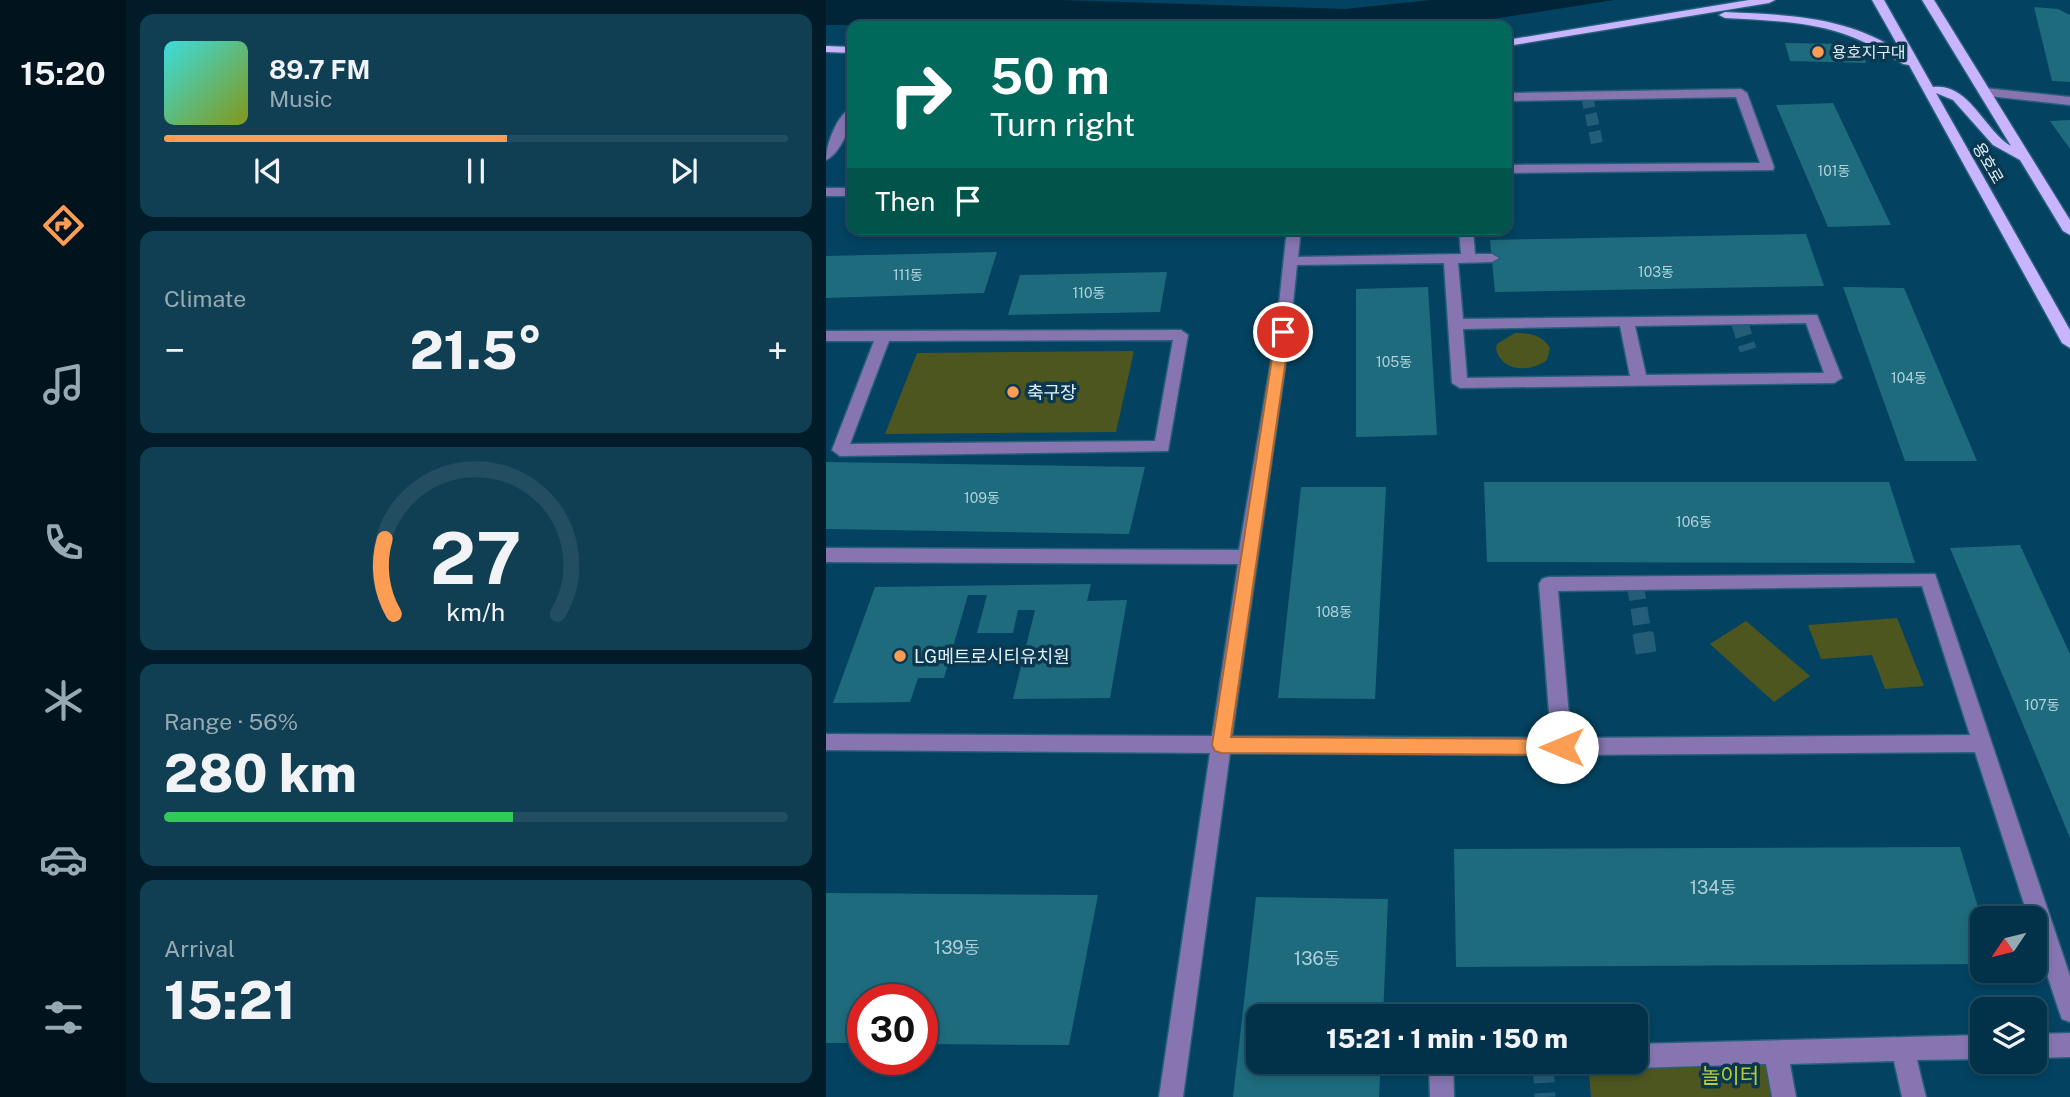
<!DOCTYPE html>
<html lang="en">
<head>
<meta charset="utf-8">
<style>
  :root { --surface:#023249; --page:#103e53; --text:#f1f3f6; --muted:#96aab4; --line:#234d61; --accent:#fc9d53 }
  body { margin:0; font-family:"Public Sans","Noto Sans KR",sans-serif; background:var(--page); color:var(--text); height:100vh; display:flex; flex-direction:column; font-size:26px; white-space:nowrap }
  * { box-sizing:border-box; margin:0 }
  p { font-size:23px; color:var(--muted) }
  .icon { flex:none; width:38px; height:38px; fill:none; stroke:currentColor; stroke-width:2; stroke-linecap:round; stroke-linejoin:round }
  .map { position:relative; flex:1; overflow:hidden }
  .panel { display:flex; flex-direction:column; gap:14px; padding:14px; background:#011c28; width:700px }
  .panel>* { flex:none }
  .top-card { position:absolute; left:21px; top:21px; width:665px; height:214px; border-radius:14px; box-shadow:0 4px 10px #0003,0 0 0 2px var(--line); background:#00695c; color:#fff; overflow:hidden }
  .needle { width:46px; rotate:235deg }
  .buttons { position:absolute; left:1144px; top:906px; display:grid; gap:14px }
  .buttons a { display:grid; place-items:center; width:77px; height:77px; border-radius:14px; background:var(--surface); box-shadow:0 4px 10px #0003,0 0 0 2px var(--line); font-size:35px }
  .speed { position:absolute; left:21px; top:984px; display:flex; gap:14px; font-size:35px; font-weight:700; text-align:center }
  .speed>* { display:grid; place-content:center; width:91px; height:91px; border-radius:50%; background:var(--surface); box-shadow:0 4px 10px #0003,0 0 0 2px var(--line); line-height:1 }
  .speed .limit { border:10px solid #d22; background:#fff; color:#111 }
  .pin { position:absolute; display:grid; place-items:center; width:60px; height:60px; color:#fff; margin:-30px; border:4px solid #fff; border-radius:50%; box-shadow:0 2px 7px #0007 }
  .me { position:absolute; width:77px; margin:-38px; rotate:270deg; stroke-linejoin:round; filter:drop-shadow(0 0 5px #0008) }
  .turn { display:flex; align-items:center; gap:24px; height:147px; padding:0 28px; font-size:32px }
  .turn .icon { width:91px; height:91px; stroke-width:2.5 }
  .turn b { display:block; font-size:49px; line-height:60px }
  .then { display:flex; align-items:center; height:66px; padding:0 28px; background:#0003; gap:14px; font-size:26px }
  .big { font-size:52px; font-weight:800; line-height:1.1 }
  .panel .tile { flex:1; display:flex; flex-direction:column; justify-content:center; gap:10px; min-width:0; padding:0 24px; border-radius:14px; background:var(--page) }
  .panel .dial { align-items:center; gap:0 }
  .dial svg { height:182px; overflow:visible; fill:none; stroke:var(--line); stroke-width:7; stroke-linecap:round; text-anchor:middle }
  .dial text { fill:var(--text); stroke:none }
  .song { display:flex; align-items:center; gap:21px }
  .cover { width:84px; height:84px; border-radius:10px; background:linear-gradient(135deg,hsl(180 70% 55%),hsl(70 70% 35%)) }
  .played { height:7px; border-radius:4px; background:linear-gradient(90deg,var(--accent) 55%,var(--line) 55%) }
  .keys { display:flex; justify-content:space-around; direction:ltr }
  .heat { display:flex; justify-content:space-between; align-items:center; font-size:38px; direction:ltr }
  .charge { height:10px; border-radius:5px; background:linear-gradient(90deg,#34c759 56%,var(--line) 0) }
  .trip { position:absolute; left:420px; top:1004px; width:402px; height:70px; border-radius:14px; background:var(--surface); box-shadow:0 4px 10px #0003,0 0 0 2px var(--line); font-weight:800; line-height:70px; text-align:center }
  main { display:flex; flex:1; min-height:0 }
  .tabs { display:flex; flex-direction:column; width:126px; justify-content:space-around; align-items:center; background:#01141d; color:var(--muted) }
  .tabs .icon { width:49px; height:49px }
  .tabs .selected { color:var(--accent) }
  .tabs b { font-size:32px; color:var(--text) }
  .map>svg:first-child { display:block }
  .green { fill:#4e5620 }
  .water { fill:#002539 }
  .building { fill:#1d6b7c }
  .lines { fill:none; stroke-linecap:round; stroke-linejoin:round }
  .minor-tunnel-far2 { stroke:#245d78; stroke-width:12; stroke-dasharray:12 6; stroke-linecap:butt }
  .minor-tunnel-far1 { stroke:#245d78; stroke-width:17; stroke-dasharray:17 8; stroke-linecap:butt }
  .minor-tunnel { stroke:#245d78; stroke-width:21; stroke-dasharray:21 10; stroke-linecap:butt }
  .minor-casing { stroke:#265f7a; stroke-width:3 }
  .major-casing { stroke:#265f7a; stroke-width:3 }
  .minor { fill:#8675b1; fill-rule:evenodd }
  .major { fill:#c9b5fd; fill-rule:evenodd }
  .route { fill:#fc9d53; stroke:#a46636; stroke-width:2 }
  .poi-dot { fill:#fc9d53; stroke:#0c384f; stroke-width:2.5 }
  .labels { text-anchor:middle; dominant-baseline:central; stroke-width:7; stroke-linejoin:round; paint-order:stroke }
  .number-label { font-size:14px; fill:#afcfdb }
  .far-poi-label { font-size:16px; fill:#e0f0fb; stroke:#0c384f; text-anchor:start }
  .far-street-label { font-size:16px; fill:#e0f0fb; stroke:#0c384f }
  .poi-label { font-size:18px; fill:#e0f0fb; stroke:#0c384f; text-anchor:start }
  .near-number-label { font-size:18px; fill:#afcfdb }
  .near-park-label { font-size:21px; fill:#b9cd2f; stroke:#0c384f }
</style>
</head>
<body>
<main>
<nav class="tabs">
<b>15:20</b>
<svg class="icon selected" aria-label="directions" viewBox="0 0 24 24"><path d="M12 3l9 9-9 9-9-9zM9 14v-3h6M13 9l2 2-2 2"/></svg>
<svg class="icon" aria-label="music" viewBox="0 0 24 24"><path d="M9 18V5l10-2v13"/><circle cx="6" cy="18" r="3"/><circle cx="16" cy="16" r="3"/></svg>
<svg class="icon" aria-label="phone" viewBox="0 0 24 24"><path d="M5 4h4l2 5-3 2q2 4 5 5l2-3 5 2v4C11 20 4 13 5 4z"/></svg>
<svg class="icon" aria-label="climate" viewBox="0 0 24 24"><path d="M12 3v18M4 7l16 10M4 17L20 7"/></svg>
<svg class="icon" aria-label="car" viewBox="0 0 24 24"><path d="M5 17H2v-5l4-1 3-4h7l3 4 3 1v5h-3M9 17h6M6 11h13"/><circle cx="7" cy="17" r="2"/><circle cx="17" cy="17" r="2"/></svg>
<svg class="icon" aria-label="filters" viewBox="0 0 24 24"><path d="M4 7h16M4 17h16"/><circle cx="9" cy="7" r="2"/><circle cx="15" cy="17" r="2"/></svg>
</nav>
<section class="panel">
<div class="tile">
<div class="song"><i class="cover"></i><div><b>89.7 FM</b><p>Music</p></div></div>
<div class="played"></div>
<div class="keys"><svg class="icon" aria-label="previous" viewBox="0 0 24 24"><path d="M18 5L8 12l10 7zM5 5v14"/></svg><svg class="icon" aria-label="pause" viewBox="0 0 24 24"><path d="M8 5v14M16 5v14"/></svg><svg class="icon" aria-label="next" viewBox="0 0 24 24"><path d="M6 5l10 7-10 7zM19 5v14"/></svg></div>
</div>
<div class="tile"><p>Climate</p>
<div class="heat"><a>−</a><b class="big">21.5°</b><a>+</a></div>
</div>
<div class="tile dial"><svg viewBox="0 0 100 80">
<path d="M14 69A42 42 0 1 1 86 69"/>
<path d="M14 69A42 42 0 0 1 10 36" stroke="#fc9d53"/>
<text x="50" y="56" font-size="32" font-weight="700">27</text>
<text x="50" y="72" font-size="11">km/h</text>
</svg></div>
<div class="tile"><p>Range · 56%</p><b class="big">280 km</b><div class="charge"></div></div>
<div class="tile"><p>Arrival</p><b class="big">15:21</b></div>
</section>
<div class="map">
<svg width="1244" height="1097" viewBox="0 0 1244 1097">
  <rect width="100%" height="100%" fill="#034361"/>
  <g class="green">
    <path d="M689,333C704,333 716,335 724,348L721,360C705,372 676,373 670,349L671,344Z"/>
    <polygon points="308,351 290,432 59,434 91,353"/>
    <polygon points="1071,618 1098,686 1059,689 1046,655 995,659 982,625"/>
    <polygon points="920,621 984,676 948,702 884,644"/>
    <polygon points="945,1052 958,1097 765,1097 762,1062 810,1062"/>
  </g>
  <polygon class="water" points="0,0 235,0 519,9 605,0 788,0 623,26 0,25"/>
  <g class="building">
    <polygon points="1208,7 1232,9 1244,15 1244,82 1226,81"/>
    <polygon points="959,43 1021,44 1023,53 1037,53 1040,63 964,61"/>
    <polygon points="1007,103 1065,225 1002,227 950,105"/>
    <polygon points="1244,120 1244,149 1224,121"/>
    <polygon points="146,229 206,229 204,234 144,234"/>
    <polygon points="980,234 998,286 669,292 664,240"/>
    <polygon points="171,252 158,293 0,298 0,256"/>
    <polygon points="341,272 334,312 182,315 194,275"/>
    <polygon points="602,287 611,435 530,437 530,289"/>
    <polygon points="1017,287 1078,288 1151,461 1079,461"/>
    <polygon points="0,462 319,467 303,534 0,529"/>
    <polygon points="658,482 1063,482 1089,563 661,562"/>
    <polygon points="475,487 560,487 549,699 452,698"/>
    <polygon points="1194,545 1244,654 1244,838 1124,548"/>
    <polygon points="265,584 261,601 301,600 284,698 187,699 209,610 192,610 187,633 151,633 161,595 142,595 118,678 92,678 84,702 7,703 49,587"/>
    <polygon points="1134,847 1157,924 1157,964 630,967 628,849"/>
    <polygon points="0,893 272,895 243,1045 96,1044 96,999 37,999 37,1043 0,1043"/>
    <polygon points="430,897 562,899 557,1017 432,1017 432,1062 555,1062 553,1097 407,1097"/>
  </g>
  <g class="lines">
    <polyline class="minor-tunnel-far2" points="761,96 771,143"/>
    <g class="minor-tunnel-far1">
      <polyline points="913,320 922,350"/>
      <polyline points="809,583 817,634"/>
    </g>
    <g class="minor-tunnel">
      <polyline points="817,633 820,653"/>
      <polyline points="717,1062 719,1097"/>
    </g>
    <defs>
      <g id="minor">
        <polygon points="1158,88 1244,97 1244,105 1154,95 1154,89"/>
        <polygon points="915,89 921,93 948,167 947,170 681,173 681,165 934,163 910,97 681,101 681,93"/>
        <path d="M26,107C27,123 15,153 0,160C0,144 11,115 26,107Z"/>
        <rect x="0" y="188" width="26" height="8"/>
        <path d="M461,229H475L472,257L635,254L633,229H647L649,254H666L673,258L666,262L632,263L637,319L991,315L1016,378L1008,383L634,388L626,383L618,263L471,265L464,332L406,736L725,738L713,584L716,579L722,577L1109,574L1244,976V1022L1236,1019L1233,1011L1209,938V919H1203L1149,752L736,755L404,753L357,1097H333L384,753L0,750V734L386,736L412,564L0,562V548L413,550L450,332ZM980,323L998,373L820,375L809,326ZM794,326L804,376L641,378L637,329ZM1096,586L1144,735L745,738L732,591Z"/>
        <path d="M355,330L362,335L342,451L14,456L6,450L48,341H0V331ZM347,340L329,441L24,444L63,341Z"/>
        <polygon points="1244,1033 1244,1057 1209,1058 1209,1034"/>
        <polygon points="1157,1035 1157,1059 1091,1060 1100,1097 1076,1097 1068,1061 964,1064 970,1097 946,1097 940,1064 810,1068 801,1062 810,1062 810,1044"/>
        <polygon points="603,1062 627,1062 628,1097 604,1097"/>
      </g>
      <g id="major">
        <polygon points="923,0 949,0 943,3 681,46 681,40"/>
        <path d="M1046,0H1058L1107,87C1143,82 1158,130 1185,146L1096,0H1108L1244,220V235L1237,231L1194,160L1167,145L1127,100L1110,93L1244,330V348L1236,343L1083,65L1077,64C1014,22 972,22 899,18L893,15L899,12C962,15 1022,16 1076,53Z"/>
        <polygon points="0,46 26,47 26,53 0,52"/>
      </g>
    </defs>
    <use href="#minor" class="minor-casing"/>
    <use href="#major" class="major-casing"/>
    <use href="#minor" class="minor"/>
    <use href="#major" class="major"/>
  </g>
  <polygon class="route" points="457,328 464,332 405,737 736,739 743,741 745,747 743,752 736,755 395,753 389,751 386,745 450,332"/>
  <g class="poi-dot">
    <circle cx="992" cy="52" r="7"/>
    <circle cx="187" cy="392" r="7"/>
    <circle cx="74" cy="656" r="7"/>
  </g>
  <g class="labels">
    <g class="number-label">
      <text x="1008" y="171">101동</text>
      <text x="830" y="272">103동</text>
      <text x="82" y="275">111동</text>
      <text x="263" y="293">110동</text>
      <text x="568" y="362">105동</text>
      <text x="1083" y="378">104동</text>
      <text x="156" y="498">109동</text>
      <text x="868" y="522">106동</text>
      <text x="508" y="612">108동</text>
      <text x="1216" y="705">107동</text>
    </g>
    <g class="far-poi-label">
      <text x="1006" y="52">용호지구대</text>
    </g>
    <g class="far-street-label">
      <text transform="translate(1162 163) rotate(60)">용호로</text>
    </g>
    <g class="poi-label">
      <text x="201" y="392">축구장</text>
      <text x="88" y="656">LG메트로시티유치원</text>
    </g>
    <g class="near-number-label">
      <text x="887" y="887">134동</text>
      <text x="131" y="947">139동</text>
      <text x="491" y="958">136동</text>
    </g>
    <g class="near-park-label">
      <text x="904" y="1075">놀이터</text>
    </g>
  </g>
</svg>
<div class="buttons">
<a><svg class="needle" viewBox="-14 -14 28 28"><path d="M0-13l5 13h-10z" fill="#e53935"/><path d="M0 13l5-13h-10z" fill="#96aab4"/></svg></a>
<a><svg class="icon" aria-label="layers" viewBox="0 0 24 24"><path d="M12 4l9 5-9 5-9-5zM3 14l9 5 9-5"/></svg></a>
</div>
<div class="speed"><div class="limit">30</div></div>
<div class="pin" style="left:457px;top:332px;background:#d93025"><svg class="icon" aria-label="arrive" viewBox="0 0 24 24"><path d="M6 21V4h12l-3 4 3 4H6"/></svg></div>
<svg class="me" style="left:736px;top:747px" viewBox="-20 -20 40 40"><circle r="19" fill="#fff"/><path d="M0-13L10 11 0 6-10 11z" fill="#fc9d53"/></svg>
<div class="trip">15:21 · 1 min · 150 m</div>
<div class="top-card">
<div class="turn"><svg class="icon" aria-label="right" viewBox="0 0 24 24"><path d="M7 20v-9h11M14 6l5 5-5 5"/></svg><div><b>50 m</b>Turn right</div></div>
<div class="then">Then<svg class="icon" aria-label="arrive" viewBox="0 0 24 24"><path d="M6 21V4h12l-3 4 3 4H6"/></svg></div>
</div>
</div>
</main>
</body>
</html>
